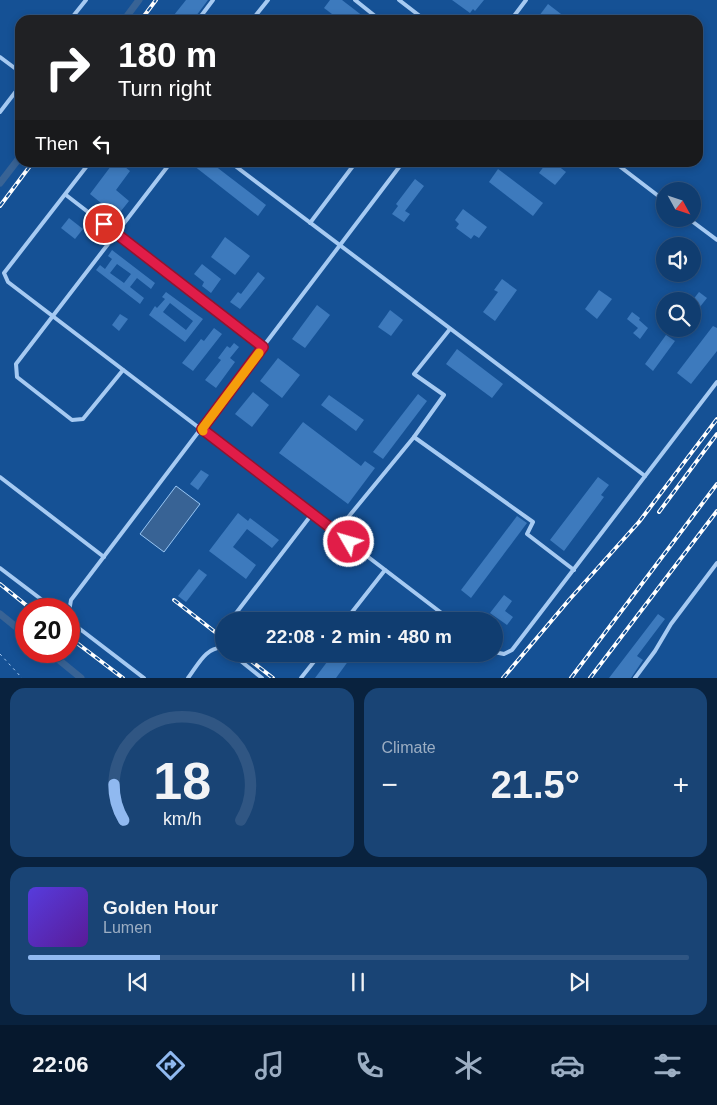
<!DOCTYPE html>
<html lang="en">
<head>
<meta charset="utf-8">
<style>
  :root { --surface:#103d70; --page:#194475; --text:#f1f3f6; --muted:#9caec3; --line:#305683; --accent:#90b9f0 }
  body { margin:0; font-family:Arial,sans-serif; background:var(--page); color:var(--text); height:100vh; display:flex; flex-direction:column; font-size:19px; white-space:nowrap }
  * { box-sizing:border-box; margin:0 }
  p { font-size:16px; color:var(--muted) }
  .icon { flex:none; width:28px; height:28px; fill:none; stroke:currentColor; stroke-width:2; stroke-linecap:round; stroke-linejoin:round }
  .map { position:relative; height:678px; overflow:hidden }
  .details { display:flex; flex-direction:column; gap:10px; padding:10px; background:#09223e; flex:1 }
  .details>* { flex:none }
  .top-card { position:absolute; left:15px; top:15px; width:688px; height:152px; border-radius:15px; box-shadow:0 2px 8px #0003,0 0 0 1px var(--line); background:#202124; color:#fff; overflow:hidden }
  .needle { width:32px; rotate:130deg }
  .buttons { position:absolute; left:656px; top:182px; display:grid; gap:10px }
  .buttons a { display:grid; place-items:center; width:45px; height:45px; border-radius:50%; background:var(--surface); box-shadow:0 2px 8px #0003,0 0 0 1px var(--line); font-size:25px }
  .speed { position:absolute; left:15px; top:598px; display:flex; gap:10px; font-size:25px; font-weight:700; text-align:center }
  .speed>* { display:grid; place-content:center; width:65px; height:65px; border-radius:50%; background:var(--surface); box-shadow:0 2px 8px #0003,0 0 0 1px var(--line); line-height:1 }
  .speed .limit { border:8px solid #d22; background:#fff; color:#111 }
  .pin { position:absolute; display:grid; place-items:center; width:42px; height:42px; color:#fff; margin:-21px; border:2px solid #fff; border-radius:50%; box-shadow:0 1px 5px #0007 }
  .me { position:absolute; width:55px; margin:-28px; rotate:308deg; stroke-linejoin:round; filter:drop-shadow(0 0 4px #0008) }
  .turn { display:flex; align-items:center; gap:18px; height:105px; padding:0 20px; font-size:22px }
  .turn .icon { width:65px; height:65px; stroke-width:2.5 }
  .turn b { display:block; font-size:35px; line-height:42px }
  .then { display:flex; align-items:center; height:48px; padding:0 20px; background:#0003; gap:10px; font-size:19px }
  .big { font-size:38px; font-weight:600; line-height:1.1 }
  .details .card { flex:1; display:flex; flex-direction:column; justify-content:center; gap:8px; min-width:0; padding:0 18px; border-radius:15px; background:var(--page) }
  .details .dial { align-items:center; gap:0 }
  .dial svg { height:130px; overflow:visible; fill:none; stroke:var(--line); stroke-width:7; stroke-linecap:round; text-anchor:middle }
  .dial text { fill:var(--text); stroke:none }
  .song { display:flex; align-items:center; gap:15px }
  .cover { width:60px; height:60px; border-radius:8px; background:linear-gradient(135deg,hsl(250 70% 55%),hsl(270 70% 35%)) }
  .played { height:5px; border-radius:2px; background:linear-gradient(90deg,var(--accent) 20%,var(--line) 20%) }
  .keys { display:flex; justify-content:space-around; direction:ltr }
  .heat { display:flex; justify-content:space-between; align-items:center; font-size:28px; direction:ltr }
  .details .tiles { flex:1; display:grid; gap:10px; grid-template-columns:1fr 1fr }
  .card:last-child { grid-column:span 2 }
  .trip { position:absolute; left:215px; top:612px; width:288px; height:50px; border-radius:25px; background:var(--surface); box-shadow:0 2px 8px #0003,0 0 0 1px var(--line); font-weight:600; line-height:50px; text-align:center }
  .menu { display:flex; height:80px; justify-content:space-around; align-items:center; background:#06182d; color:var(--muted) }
  .menu .icon { width:35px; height:35px }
  .menu .selected { color:var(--accent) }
  .menu b { font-size:22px; color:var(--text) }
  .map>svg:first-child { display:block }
  .water { fill:#386395; stroke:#98c6f4 }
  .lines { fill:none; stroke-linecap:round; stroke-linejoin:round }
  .canal { stroke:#386395; stroke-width:7 }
  .building { fill:#3d7abd; fill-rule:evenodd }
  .path { stroke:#a6caf2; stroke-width:1; stroke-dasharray:2.5 4; stroke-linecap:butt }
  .lane { stroke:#a6caf2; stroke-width:4 }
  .rail-casing { stroke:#fff; stroke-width:4 }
  .rail { stroke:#155195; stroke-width:2; stroke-dasharray:5.5; stroke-linecap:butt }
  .route-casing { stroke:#92132f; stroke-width:12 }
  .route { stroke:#e11d48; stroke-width:9 }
  .slow { stroke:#f59e0b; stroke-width:9 }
</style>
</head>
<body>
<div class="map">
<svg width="717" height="678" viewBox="0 0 717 678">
  <rect width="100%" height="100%" fill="#155195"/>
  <polygon class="water" points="176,486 200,504 164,552 140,534"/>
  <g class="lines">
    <g class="canal">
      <polyline points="124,20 139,0"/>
      <polyline points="0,183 20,157"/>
      <polyline points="0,614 26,635"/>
      <polyline points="48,651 81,678"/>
    </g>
  </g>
  <g class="building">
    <polygon points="186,0 208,0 193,20 170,20"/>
    <polygon points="330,0 342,0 368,20 340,20 324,8"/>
    <polygon points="452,0 484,0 475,11 473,9 470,13"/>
    <polygon points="548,4 561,14 556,20 536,20"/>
    <polygon points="114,162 119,162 130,171 116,190 129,201 117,216 90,194"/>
    <polygon points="189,162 210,162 266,205 258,216"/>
    <polygon points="547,162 553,162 566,172 555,185 539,173"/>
    <polygon points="498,169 543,203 533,216 489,182"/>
    <polygon points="415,179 424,186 405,211 410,214 404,222 392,214 398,206 396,204"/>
    <polygon points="463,209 487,227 479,238 474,235 471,239 456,228 459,224 455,220"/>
    <polygon points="69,218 83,229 75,239 61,228"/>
    <polygon points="225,237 250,256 235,275 211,257"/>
    <path d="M112,250L155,283L151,289L137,278L130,287L144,298L140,304L96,270L100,265L105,269L112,259L108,256ZM117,264L131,274L124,283L110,273Z"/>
    <polygon points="202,264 221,279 211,293 202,286 204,282 194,274"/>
    <polygon points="258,272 265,278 240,309 230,302 238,292 241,294"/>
    <polygon points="502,279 517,290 495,321 483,312 498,292 494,290"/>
    <polygon points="599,290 612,299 597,319 585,309"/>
    <path d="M166,292L203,319L185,342L149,315L155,306L157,308L165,299L162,297ZM170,303L193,321L186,330L163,312Z"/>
    <polygon points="699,292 707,298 692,317 692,301"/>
    <polygon points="317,305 330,315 305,348 292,339"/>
    <polygon points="390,310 403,320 391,336 378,327"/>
    <polygon points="632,312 640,318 639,320 648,328 640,339 633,333 638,328 627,319"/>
    <polygon points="120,314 128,319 119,331 112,325"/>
    <polygon points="713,326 717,328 717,351 691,384 677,373"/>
    <polygon points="214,328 222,334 193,371 182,363 201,339 204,341"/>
    <polygon points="666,335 675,341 653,371 645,364"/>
    <polygon points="234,343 239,347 230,358 235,362 216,388 205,380 221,360 218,358 227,346 230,348"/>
    <polygon points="457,349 503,384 492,398 446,364"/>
    <polygon points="278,358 300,375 282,398 260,381"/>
    <polygon points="253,392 269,405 252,427 235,414"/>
    <polygon points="418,394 427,401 383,459 373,452"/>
    <polygon points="329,395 364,420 356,431 321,405"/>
    <polygon points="303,422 361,466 365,461 375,468 348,504 279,453"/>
    <polygon points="201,470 209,475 198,490 190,484"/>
    <polygon points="598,477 609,485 601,495 604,497 564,551 550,540"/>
    <polygon points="238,513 248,521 250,518 279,540 272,548 247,529 233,547 256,565 246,579 209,551"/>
    <polygon points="517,516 527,523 471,598 461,590"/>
    <polygon points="199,569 207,575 186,602 178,596"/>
    <polygon points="504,595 512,601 505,611 513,617 507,625 490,613"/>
    <polygon points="658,614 665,619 637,656 643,660 631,678 609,678"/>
    <polygon points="333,654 341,654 349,660 336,678 315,678"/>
  </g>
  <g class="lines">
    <g class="path">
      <polyline points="0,654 22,678"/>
      <polyline points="355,654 359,654"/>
    </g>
    <g class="lane">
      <polyline points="355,0 380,20"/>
      <polyline points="399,0 425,20"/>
      <polyline points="70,20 86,0"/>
      <polyline points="198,20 213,0"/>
      <polyline points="252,20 268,0"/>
      <polyline points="511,20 526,0"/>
      <polyline points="0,57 20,72"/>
      <polyline points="0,112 20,86"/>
      <polyline points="90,162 4,273 8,282 452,621"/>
      <polyline points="230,162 645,476"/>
      <polyline points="614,162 665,201"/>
      <polyline points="66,195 263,347"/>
      <polyline points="689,219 717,240"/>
      <polyline points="310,223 356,162"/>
      <polyline points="123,370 83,419 72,420 17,377 16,364 171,162"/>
      <polyline points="414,437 533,522 527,534 574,570"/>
      <polyline points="0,477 104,557"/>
      <polyline points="336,532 414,437 444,395 414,374 450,329"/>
      <polyline points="0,568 54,609"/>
      <polyline points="230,621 312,514"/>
      <polyline points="345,621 385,570"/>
      <polyline points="431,621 438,611"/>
      <polyline points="223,631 224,630"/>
      <polyline points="494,652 504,654 512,650 717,382"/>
      <polyline points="232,654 262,678"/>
      <polyline points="144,678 76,626 69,612 71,600 403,162"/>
      <path d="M188,678C198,665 206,646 224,648"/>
      <polyline points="301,678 320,654"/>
      <polyline points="635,678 655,651 671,624 717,563"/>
    </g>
    <defs>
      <g id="rail">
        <polyline points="141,20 156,0"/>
        <polyline points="0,206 33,162"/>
        <polyline points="659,512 717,434"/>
        <polyline points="0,584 31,609"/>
        <polyline points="174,600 224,639"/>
        <polyline points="69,637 123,678"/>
        <polyline points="242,654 273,678"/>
        <polyline points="503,678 569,600 639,522 717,419"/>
        <polyline points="571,678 717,484"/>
        <polyline points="590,678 717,511"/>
      </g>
    </defs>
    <use href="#rail" class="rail-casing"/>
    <use href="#rail" class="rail"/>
  </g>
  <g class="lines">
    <defs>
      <polyline id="route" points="104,224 263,347 202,429 349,542"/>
    </defs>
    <use href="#route" class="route-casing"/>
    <use href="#route" class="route"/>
    <polyline class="slow" points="203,431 202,429 259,353"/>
  </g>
</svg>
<div class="buttons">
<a><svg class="needle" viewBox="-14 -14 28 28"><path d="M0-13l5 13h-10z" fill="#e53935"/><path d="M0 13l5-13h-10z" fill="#9caec3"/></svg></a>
<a><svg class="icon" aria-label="sound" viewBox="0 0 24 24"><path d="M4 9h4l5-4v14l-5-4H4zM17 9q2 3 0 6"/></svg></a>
<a><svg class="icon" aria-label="search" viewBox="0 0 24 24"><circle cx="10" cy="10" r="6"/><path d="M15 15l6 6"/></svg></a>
</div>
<div class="speed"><div class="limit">20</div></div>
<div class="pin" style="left:104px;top:224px;background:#d93025"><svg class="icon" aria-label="arrive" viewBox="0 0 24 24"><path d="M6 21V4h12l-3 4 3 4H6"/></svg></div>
<svg class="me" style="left:349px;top:542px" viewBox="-20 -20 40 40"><circle r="17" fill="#e11d48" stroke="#fff" stroke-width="3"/><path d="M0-11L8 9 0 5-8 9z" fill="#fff"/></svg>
<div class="trip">22:08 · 2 min · 480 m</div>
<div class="top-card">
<div class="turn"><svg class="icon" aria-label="right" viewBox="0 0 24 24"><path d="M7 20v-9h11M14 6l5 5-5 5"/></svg><div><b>180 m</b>Turn right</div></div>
<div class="then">Then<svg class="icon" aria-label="left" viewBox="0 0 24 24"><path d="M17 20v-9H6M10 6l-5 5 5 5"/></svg></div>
</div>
</div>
<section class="details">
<div class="tiles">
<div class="card dial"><svg viewBox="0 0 100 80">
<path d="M14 69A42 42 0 1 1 86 69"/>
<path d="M14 69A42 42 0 0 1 8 47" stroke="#90b9f0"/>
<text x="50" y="56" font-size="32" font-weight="700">18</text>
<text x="50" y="72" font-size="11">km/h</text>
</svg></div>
<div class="card"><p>Climate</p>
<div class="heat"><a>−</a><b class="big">21.5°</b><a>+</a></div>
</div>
<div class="card">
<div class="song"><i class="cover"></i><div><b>Golden Hour</b><p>Lumen</p></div></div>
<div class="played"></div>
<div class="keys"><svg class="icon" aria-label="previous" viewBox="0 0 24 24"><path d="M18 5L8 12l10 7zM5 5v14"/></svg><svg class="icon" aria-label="pause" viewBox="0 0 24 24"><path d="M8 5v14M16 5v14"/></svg><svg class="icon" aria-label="next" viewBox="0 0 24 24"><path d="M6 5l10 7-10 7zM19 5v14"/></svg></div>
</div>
</div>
</section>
<nav class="menu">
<b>22:06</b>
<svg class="icon selected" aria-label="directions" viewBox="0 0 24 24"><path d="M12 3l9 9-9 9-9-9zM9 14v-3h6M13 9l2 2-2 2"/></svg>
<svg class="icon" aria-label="music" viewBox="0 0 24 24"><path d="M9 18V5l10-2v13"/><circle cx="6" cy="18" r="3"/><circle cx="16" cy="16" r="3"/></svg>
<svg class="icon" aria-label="phone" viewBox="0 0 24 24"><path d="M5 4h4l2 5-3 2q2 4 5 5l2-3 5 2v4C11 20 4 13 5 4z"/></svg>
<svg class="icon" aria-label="climate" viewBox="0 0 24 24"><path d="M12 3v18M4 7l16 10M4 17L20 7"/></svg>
<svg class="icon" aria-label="car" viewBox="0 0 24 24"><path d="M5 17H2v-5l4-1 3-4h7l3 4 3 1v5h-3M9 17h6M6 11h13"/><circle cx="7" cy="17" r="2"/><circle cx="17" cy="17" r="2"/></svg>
<svg class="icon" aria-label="filters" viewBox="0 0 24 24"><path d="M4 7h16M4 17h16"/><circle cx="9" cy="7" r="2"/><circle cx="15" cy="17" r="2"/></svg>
</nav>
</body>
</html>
